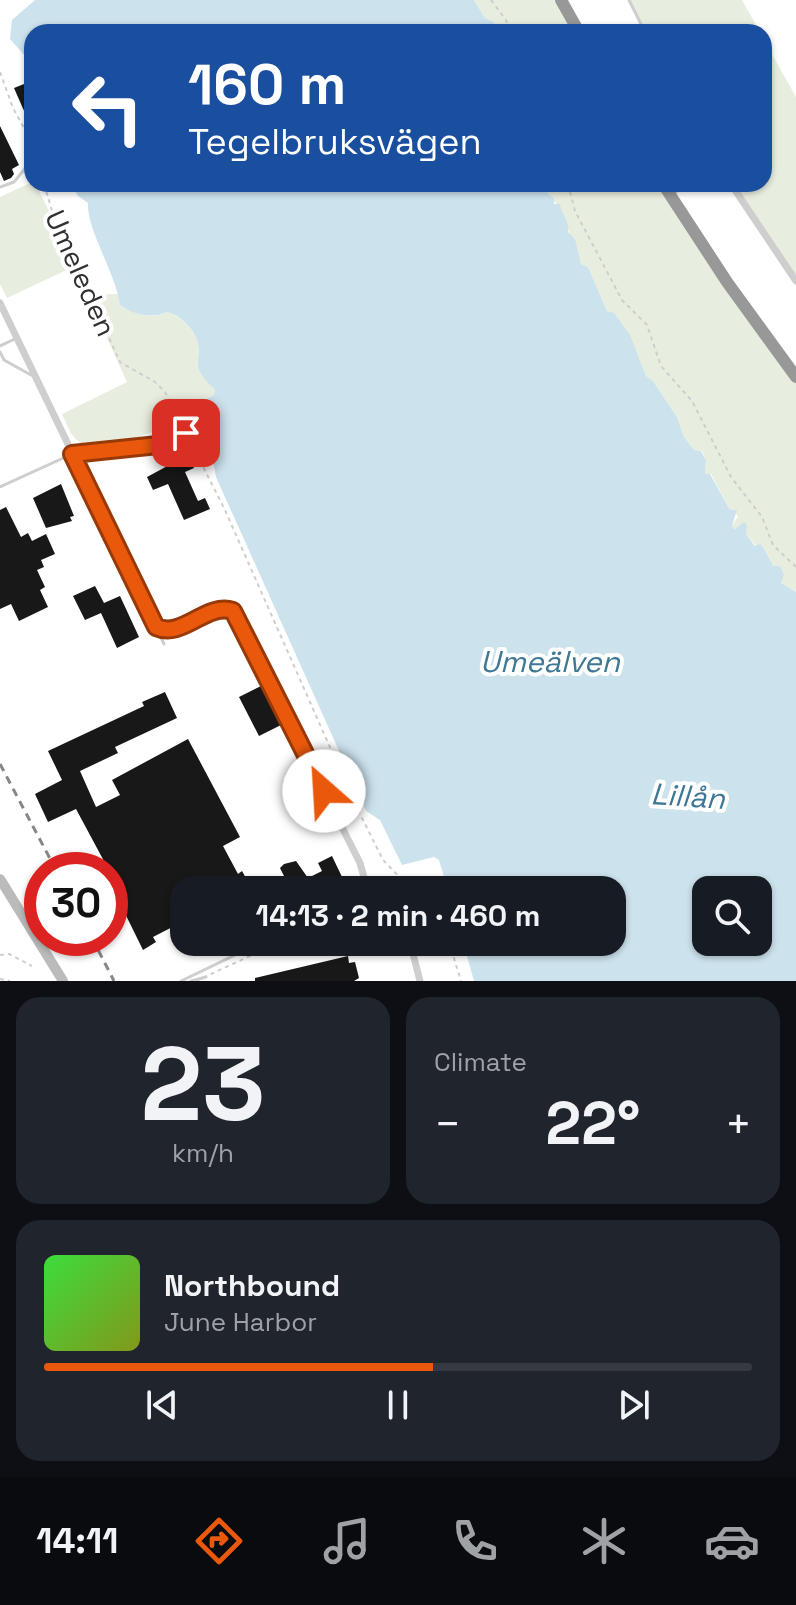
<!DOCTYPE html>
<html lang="en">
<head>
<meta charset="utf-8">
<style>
  :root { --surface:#171b24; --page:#20242c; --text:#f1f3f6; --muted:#9ea1a6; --line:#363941; --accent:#ea580c }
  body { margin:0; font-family:"Space Grotesk",sans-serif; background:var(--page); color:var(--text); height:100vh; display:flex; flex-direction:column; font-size:30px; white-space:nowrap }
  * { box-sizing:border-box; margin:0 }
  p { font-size:26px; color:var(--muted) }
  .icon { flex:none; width:44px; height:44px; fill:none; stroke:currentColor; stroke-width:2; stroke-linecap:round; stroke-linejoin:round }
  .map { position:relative; height:981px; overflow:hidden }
  .sheet { display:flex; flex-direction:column; gap:16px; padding:16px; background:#0d0f14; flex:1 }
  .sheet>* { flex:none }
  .top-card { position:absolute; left:24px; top:24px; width:748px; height:168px; border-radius:24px; box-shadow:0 2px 6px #0004; background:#1a4fa0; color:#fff; overflow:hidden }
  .controls { position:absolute; left:692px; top:876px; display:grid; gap:16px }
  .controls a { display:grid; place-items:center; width:80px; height:80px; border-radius:16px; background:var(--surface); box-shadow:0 2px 6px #0004; font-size:40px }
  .speed { position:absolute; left:24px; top:852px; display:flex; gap:16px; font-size:40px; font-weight:700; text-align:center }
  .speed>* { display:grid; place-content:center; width:104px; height:104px; border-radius:50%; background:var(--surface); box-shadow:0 2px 6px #0004; line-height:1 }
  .speed .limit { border:12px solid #d22; background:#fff; color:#111 }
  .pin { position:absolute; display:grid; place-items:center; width:68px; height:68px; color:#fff; margin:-34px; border-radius:16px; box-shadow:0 4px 12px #0006 }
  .me { position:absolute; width:88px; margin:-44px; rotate:334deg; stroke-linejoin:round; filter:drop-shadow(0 0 6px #0008) }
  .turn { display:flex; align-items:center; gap:28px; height:168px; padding:0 32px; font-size:36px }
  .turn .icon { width:104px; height:104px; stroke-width:2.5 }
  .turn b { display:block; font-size:56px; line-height:68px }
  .big { font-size:60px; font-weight:700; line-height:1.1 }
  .sheet .widget { flex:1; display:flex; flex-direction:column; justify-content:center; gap:12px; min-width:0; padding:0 28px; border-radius:24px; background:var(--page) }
  .sheet .dial { align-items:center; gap:0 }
  .dial b { font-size:104px; line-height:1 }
  .song { display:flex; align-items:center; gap:24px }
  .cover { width:96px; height:96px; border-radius:12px; background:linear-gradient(135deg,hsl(120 70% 55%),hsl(70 70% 35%)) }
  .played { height:8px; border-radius:4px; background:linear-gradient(90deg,var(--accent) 55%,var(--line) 55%) }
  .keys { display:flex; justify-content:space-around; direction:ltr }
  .heat { display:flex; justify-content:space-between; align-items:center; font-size:44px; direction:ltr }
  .sheet .tiles { flex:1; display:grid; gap:16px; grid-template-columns:1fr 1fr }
  .widget:last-child { grid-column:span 2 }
  .trip { position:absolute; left:170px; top:876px; width:456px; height:80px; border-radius:24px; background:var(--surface); box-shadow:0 2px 6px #0004; font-weight:700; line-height:80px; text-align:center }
  .tabs { display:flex; height:128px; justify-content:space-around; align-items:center; background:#090b0e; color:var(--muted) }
  .tabs .icon { width:56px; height:56px }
  .tabs .active { color:var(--accent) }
  .tabs b { font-size:36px; color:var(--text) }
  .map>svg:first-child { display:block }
  .green { fill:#e8eedf }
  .water { fill:#cce2ed; fill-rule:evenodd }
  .building { fill:#181818 }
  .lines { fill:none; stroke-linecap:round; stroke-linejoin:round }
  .path { stroke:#cecece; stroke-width:2; stroke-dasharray:4 4; stroke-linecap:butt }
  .lane { stroke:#cecece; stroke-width:3 }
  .street { stroke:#cecece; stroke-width:7 }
  .secondary { stroke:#bbb; stroke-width:10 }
  .highway { stroke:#989898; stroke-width:12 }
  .rail { stroke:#868686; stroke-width:3; stroke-dasharray:8 6; stroke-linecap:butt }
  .path-bridge { stroke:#cecece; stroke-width:2; stroke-dasharray:4 4; stroke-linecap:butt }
  .route-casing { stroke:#983908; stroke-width:20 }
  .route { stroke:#ea580c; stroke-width:14 }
  .labels { text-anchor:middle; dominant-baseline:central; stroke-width:8; stroke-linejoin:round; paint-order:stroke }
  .street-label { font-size:28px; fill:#313131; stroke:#fff }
  .water-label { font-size:30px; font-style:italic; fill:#3e7894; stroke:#fff }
</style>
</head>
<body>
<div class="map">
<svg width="796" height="981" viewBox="0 0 796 981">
  <rect width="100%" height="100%" fill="#fff"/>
  <g class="green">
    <polygon points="474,0 561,0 579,32 491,32 494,22 485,18"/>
    <polygon points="629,0 742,0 760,32 645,32"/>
    <polygon points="764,40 796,97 796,281 731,184 764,184"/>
    <polygon points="32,182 36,184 75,266 7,298 0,284 0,197"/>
    <path d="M550,184H663L796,377V592C790,587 784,587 780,581C768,562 756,543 739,527L735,529L732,526L738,516L730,510L711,474H705L706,460L702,451L694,450L684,437L677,417L653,381L646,376L637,353L607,311L588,267L581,264L560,208L548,194Z"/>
    <path d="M110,294H119L120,305C135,314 151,320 167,312C183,317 198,333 199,350C199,358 196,363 199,370C203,379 209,383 216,390L214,395L202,402L203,409C180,421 101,459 78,441C70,435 66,422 62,414L127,382L91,303L98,296Z"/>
  </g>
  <g class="water">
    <polygon points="35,0 474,0 485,18 494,22 495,26 491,32 32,32 32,64 10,39 12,20"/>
    <path d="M71,184H550L548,194L554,198V204H560C561,214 570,221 568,232L575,239L581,264L588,267L607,311L614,313L630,335L646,376L653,381L677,417L684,437L694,450L701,451L706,460L705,474H710L730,510H737L732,526L735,529L744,522L747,525L746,534L755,546L760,544L763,547L773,566H780L784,575L781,583L796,592V981H474L463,942H612V890H448L439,860L434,857L402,865L380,820L366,811L216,477L202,402L214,395L215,390C209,383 203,379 199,370C196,363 199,358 199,350C198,333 183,316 167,312C152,319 134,315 120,305C116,274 86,228 88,203L78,196ZM706,890H758V942H706Z"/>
  </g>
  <g class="building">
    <polygon points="29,82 32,88 32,129 14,88"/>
    <polygon points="0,126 19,165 12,169 14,174 11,178 4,181 0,172"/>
    <polygon points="177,452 180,459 188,455 194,468 185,472 198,501 205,498 210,509 184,520 168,484 153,490 147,477 173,463 170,455"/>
    <polygon points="61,484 74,516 70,517 72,521 46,528 33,498"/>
    <polygon points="6,507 21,537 28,533 32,541 46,534 55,554 41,560 44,567 37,570 45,587 40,590 48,607 19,621 11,604 0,609 0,510"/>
    <polygon points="95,586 104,603 120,596 139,637 117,648 101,613 85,620 73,596"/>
    <polygon points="261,686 281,725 259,736 239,697"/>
    <polygon points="165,692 177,718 115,747 118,753 80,771 96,807 120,795 112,780 188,739 240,837 223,846 238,874 242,871 248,882 241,890 184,890 184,921 153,937 156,942 143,950 110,883 110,870 92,870 105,863 76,809 48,822 35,794 62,780 48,751 144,706 142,702"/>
    <polygon points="332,856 343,879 315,890 291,890 280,868 284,864 296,861 308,878 322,871 318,863"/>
    <polygon points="348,956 349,963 355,962 359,978 354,981 255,981 255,978"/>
  </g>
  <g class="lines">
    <g class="path">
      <polyline points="491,0 506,20 510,32"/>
      <polyline points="0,72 13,108 32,143"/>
      <polyline points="44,184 53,214 120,362 155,382 165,392 185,429"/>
      <polyline points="568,184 575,211 622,300 647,325 661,366 692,401 731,477 762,517 773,545 796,567"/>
      <polyline points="189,439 225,510 356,806 383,860 412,890"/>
      <polyline points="356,942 357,942"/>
      <polyline points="449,942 461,981"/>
      <polyline points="0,955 9,954 32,966"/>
      <polyline points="0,979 10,981"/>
    </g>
    <g class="lane">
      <polyline points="629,0 645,32"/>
      <polyline points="0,187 14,182 32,160"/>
      <polyline points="0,346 17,338"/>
      <polyline points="0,352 4,360 31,375"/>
      <polyline points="0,487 72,454 158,445 186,433"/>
      <polyline points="157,629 164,644"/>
      <polyline points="181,981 262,942"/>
      <polyline points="191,981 206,977"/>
    </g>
    <g class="street">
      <polyline points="731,184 796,281"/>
      <polyline points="668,193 688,184"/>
      <path d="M0,303L156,627C184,638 206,601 233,611L360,863L364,877L363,890"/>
      <polyline points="410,942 420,981"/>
    </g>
    <polyline class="secondary" points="0,879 63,981"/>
    <g class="highway">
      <polyline points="561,0 579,32"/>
      <polyline points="663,184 727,282 796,377"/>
    </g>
    <g class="rail">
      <polyline points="0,764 56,870"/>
      <polyline points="92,938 114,981"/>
    </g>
    <polyline class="path-bridge" points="196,981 280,942"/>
  </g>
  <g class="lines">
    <defs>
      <path id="route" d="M186,433L158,445L72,454L156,627C183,639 206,602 233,611L324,791"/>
    </defs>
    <use href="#route" class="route-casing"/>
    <use href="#route" class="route"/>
  </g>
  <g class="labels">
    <g class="street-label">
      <text transform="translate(81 273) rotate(66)">Umeleden</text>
    </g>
    <g class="water-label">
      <text x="550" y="661">Umeälven</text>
      <text transform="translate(688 796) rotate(4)">Lillån</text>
    </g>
  </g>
</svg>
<div class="controls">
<a><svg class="icon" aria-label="search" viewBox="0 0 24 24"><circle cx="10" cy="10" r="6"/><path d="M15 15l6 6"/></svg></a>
</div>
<div class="speed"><div class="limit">30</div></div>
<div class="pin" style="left:186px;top:433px;background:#d93025"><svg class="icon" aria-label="arrive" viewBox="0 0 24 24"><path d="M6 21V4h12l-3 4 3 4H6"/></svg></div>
<svg class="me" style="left:324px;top:791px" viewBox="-20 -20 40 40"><circle r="19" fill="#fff"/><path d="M0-13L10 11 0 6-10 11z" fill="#ea580c"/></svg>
<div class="trip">14:13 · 2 min · 460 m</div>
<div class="top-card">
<div class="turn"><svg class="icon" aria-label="left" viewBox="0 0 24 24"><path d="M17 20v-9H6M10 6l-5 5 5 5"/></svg><div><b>160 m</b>Tegelbruksvägen</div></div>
</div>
</div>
<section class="sheet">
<div class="tiles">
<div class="widget dial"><b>23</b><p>km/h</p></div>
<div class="widget"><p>Climate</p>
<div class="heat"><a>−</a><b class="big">22°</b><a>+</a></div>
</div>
<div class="widget">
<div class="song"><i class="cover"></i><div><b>Northbound</b><p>June Harbor</p></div></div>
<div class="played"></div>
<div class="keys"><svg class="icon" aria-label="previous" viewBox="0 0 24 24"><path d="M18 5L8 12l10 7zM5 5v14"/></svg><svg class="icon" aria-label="pause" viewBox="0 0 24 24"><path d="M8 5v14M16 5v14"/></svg><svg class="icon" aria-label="next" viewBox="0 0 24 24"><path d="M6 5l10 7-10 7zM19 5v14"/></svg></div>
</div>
</div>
</section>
<nav class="tabs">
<b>14:11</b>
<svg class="icon active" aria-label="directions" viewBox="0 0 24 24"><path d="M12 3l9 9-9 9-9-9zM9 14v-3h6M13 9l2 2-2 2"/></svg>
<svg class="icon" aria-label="music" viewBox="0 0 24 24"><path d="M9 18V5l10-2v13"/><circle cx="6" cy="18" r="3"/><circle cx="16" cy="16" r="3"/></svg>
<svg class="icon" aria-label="phone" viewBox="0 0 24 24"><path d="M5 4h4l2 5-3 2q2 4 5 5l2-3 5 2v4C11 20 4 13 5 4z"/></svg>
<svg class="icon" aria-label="climate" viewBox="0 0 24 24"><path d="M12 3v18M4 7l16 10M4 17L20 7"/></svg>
<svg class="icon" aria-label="car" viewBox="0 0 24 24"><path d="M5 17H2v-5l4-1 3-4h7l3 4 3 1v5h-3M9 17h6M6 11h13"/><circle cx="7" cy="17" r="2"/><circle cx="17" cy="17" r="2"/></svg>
</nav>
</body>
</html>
